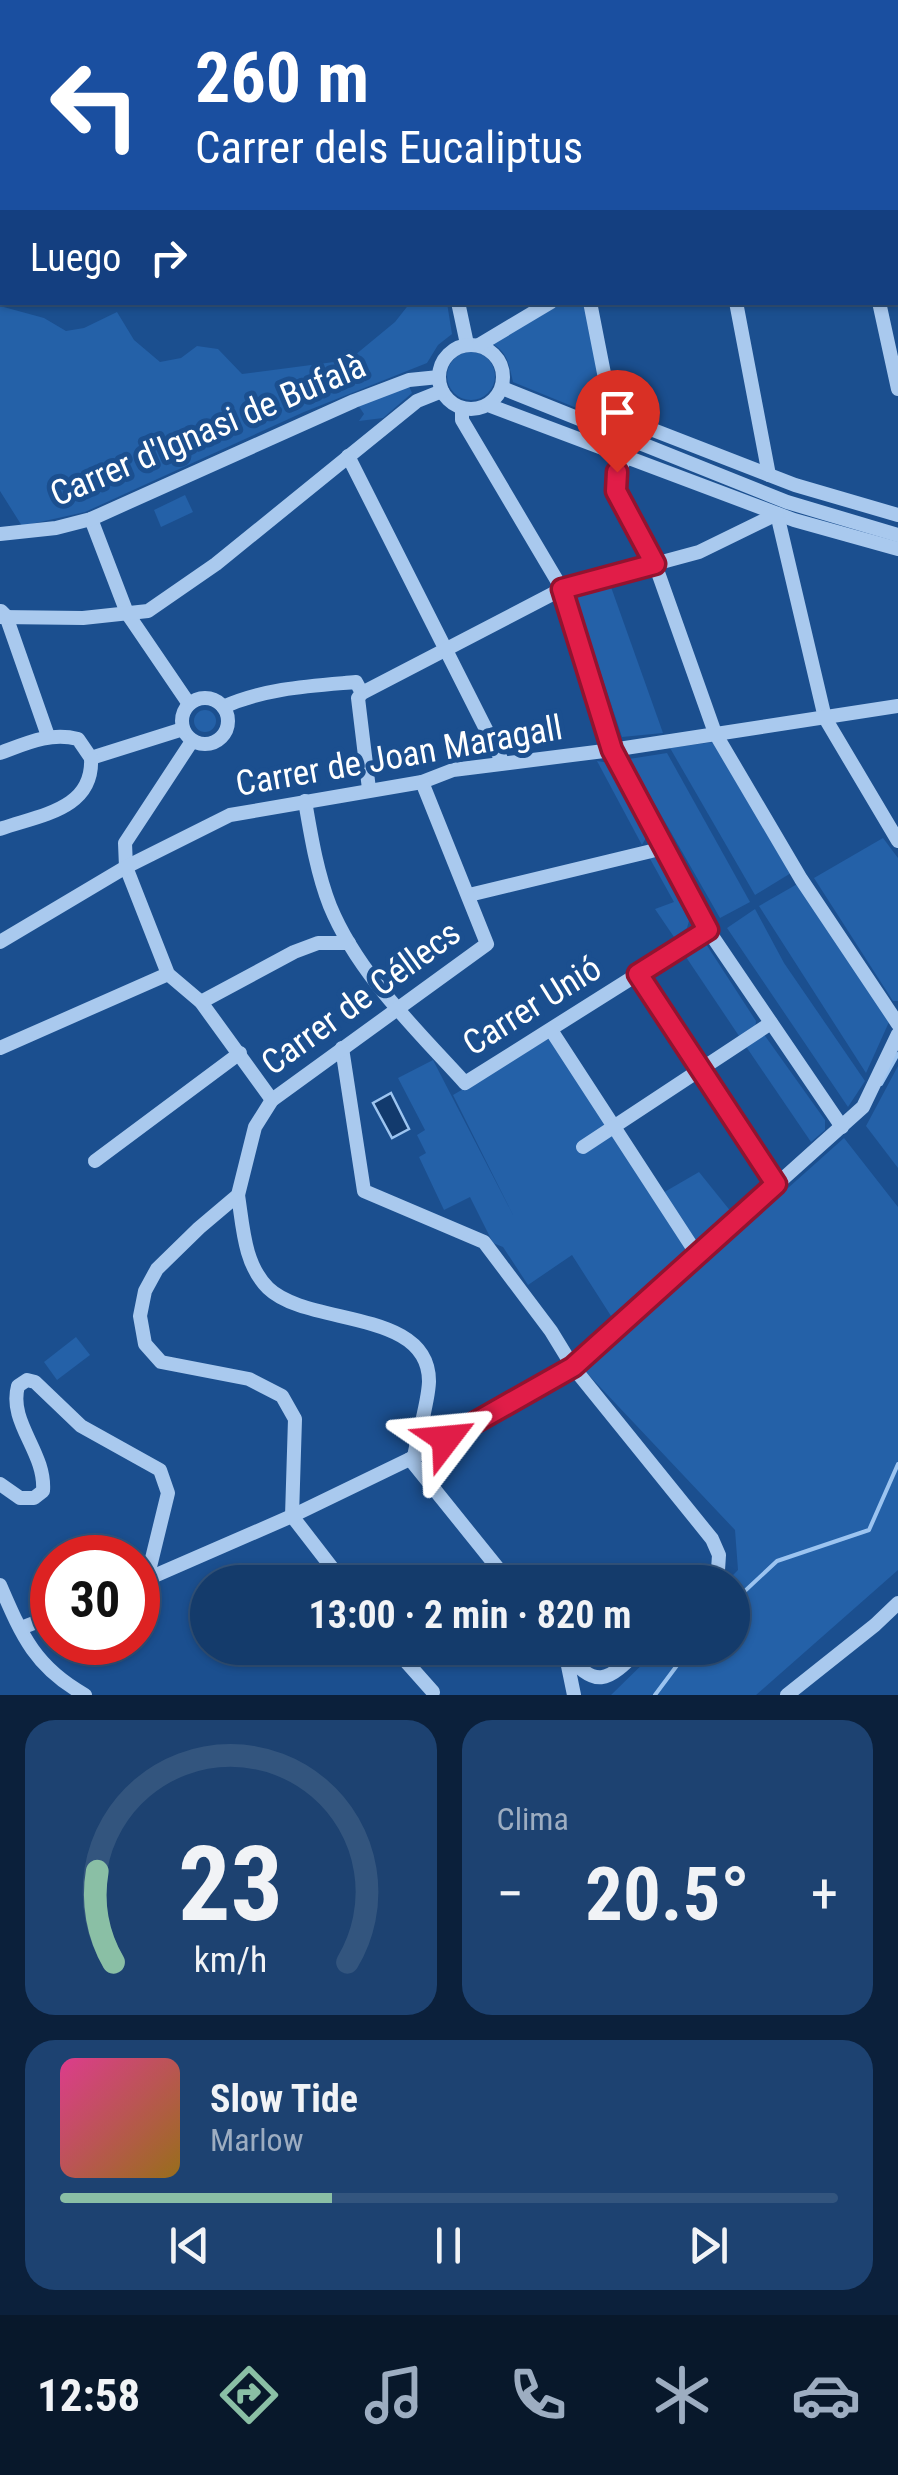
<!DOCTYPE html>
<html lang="es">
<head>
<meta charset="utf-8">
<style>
  :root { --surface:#143b6b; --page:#1d4271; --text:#f1f3f6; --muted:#9dadc1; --line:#33557e; --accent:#8abfa5 }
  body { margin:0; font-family:"Roboto Condensed",sans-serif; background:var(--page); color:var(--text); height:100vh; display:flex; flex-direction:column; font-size:38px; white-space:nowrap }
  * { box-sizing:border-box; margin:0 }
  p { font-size:32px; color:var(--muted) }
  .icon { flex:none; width:55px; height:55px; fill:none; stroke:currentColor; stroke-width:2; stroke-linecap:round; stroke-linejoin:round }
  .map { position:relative; height:1695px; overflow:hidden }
  .panel { display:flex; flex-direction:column; gap:25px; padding:25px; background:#0b203b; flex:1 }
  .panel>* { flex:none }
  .guide { position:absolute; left:0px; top:0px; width:900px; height:305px; box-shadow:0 2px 8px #0004,0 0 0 2px var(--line); background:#1a4fa0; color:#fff; overflow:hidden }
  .speed { position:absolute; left:30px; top:1535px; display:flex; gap:20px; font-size:50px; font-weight:700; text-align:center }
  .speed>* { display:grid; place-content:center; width:130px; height:130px; border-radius:50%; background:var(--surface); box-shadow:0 2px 8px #0004,0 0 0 2px var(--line); line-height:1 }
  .speed .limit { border:15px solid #d22; background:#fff; color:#111 }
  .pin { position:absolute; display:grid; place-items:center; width:85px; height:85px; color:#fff; margin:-102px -42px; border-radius:50% 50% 50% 0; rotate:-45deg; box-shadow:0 0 10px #0007 }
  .pin .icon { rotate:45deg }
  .me { position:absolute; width:110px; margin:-55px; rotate:61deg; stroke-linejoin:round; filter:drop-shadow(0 0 8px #0008) }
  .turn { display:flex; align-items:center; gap:35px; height:210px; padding:0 30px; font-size:45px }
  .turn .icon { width:130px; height:130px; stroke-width:2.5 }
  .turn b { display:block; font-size:70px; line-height:85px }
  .then { display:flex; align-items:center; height:95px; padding:0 30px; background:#0003; gap:20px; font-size:38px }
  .big { font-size:75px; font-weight:700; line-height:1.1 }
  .panel .tile { flex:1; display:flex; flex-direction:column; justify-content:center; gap:15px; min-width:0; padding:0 35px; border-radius:30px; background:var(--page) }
  .panel .dial { align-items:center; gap:0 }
  .dial svg { height:260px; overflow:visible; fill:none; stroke:var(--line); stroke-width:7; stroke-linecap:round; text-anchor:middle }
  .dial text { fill:var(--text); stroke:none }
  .song { display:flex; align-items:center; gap:30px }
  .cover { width:120px; height:120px; border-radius:15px; background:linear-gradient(135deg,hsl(330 70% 55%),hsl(40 70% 35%)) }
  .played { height:10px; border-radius:5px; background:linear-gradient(90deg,var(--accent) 35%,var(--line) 35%) }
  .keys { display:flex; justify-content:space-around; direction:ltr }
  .heat { display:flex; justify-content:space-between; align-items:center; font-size:55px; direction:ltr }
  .panel .tiles { flex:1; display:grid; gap:25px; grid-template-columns:1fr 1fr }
  .tile:last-child { grid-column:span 2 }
  .trip { position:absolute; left:190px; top:1565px; width:560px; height:100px; border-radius:50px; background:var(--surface); box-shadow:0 2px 8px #0004,0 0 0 2px var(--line); font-weight:700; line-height:100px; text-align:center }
  .dock { display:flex; height:160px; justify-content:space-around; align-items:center; background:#08182b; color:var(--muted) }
  .dock .icon { width:70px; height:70px }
  .dock .current { color:var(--accent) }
  .dock b { font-size:45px; color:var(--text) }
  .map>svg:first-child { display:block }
  .green { fill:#2461a8 }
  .water { fill:#123a6d; stroke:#9cc4f0; stroke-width:2.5 }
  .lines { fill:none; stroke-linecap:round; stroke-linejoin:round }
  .stream { stroke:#9cc4f0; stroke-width:4 }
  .minor { stroke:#a9c9ee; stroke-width:14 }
  .route-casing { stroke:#92132f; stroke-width:25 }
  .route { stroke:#e11d48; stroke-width:18 }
  .labels { text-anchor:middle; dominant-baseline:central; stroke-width:10; stroke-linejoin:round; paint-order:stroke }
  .street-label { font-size:35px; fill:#fff; stroke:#1b4f8f }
</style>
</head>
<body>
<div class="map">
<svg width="898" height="1695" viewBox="0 0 898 1695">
  <rect width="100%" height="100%" fill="#1b4f8f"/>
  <g class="green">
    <polygon points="410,303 447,303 452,334 438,345 427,363 304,412 85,512 22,526 0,491 0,306 44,318 66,331 84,328 117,312 134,340 160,362 181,358 197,346 218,349 242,374 349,360 395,322"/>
    <path d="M562,303H586L606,420L513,382C509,365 508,353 493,344Z"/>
    <circle cx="471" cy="376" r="24"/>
    <polygon points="408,384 412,393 383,418 359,421 364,414 358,405"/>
    <polygon points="185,495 193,512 161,527 154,510"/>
    <polygon points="611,587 663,733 622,737 575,595"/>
    <circle cx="205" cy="721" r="11"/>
    <polygon points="713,742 791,873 755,895 670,748"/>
    <polygon points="667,753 750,902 720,918 629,759"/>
    <polygon points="597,761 610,763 648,834 642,845"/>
    <polygon points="883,838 898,858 898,1001 893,1001 814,878"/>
    <polygon points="649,857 661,859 685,899 681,905 689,921 687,928 674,937 655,909 674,902"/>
    <polygon points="799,883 889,1022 866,1073 759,906"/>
    <polygon points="755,909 784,963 865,1081 848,1107 727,928"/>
    <polygon points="701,943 706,944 756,1021 755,1030 741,1039 684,954"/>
    <polygon points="763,1033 825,1120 825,1130 811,1142 745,1045"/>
    <polygon points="550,1038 688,1249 611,1316 572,1255 528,1285 503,1247 493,1243 470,1197 444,1210 419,1157 426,1153 417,1135 425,1130 398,1078 433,1060 514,1217 453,1095"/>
    <polygon points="898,1066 898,1168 866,1126"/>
    <polygon points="844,1138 898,1207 898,1570 756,1695 611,1695 659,1648 732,1648 732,1582 726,1582 738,1570 735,1530 584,1370"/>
    <polygon points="699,1172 732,1213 694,1245 661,1194"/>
    <polygon points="76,1337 90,1355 57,1380 44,1362"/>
  </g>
  <polygon class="water" points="391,1093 409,1129 392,1138 373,1103"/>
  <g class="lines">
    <g class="stream">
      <polyline points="881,1084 898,1054"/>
      <polyline points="732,1603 777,1561 869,1530 898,1464"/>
      <polyline points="655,1695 690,1648"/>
    </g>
    <g class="minor">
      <polyline points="244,0 247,2"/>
      <polyline points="87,2 93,0"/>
      <polyline points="174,2 179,0"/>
      <polyline points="0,36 2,35"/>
      <polyline points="0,97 2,95"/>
      <polyline points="898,169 898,168"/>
      <polyline points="458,302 467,344"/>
      <polyline points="590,302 612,414 795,485 898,515"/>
      <polyline points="736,302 769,475"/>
      <polyline points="879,302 898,389"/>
      <circle cx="471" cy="377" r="32"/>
      <polyline points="479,345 551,302"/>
      <polyline points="502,388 787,502 898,535"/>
      <polyline points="488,405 794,520 898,549"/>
      <polyline points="462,408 462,420 562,589 612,750 708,930 842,1127"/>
      <polyline points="348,456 503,763"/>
      <polyline points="627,456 617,473 616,491 655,564 715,733 801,879 898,1024"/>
      <polyline points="777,514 825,718 898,841"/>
      <polyline points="91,519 127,613 189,704"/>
      <polyline points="0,534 56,528 91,519 354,401 409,380 439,377"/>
      <polyline points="1,611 6,616 48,736"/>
      <polyline points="0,617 83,618 148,611 216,564 417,401 442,391"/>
      <circle cx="205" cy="721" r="23"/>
      <path d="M223,707C266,688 310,686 356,682L362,693"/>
      <polyline points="192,741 125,843 126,867 168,974 201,1002 272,1100"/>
      <path d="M0,753C27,743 50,732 78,739L91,758L183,729"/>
      <polyline points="369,789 358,698 362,693 562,589 699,552 777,514"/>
      <path d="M305,801C311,836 317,873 330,906C358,974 416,1029 465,1083L708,930"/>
      <path d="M0,829C39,815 94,810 91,758"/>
      <polyline points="469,895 664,848"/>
      <polyline points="0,942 126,867 230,815 422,782 453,770 612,750 898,706"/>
      <polyline points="638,974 776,1184"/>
      <polyline points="201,1002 294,952 318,943 349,943"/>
      <polyline points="551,1030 698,1256"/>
      <polyline points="0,1048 168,974"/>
      <polyline points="342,1048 364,1191 484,1242 551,1331 573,1367 712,1539 719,1555 718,1570 706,1582"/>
      <polyline points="583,1147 771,1023"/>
      <polyline points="95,1161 240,1053"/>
      <path d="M238,1195C243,1227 244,1264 268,1288C308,1327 430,1308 429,1382C428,1404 418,1434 414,1457"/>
      <polyline points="410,1459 509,1582"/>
      <path d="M0,1484L20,1498H34L43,1491C46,1452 8,1423 18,1386L27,1380L35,1382L81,1426L160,1470L168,1493L147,1579"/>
      <polyline points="343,1582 292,1516 295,1419 282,1396 249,1379 161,1362 145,1344 140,1316 145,1291 157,1269 199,1228 238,1195 255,1127 272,1100 487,944 422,782"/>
      <polyline points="138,1583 292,1516 414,1457 573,1367 863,1107 898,1034"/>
      <path d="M0,1585C22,1636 35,1667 85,1695"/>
      <polyline points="21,1628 52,1616"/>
      <polyline points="394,1648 433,1692"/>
      <path d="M561,1648C597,1691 606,1683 641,1648"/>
      <polyline points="566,1656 574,1695"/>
      <polyline points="787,1695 875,1625 898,1603"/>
    </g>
  </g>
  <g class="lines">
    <defs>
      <polyline id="route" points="446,1439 573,1367 776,1184 638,974 708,930 612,750 562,589 655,564 616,491 617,472"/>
    </defs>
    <use href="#route" class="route-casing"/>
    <use href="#route" class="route"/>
  </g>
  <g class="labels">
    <g class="street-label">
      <text transform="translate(208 430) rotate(-23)">Carrer d'Ignasi de Bufalà</text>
      <text transform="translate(399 756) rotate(-10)">Carrer de Joan Maragall</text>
      <text transform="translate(361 998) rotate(-36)">Carrer de Céllecs</text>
      <text transform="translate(532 1006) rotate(-32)">Carrer Unió</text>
    </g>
  </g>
</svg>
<div class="speed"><div class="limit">30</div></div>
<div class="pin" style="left:617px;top:472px;background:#d93025"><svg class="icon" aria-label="arrive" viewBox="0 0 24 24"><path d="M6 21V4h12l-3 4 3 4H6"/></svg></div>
<svg class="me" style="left:446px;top:1439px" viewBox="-20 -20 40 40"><path d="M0-17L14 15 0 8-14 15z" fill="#e11d48" stroke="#fff" stroke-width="4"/></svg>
<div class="trip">13:00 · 2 min · 820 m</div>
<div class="guide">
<div class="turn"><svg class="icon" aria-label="left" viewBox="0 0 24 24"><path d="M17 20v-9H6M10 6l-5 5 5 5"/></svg><div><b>260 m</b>Carrer dels Eucaliptus</div></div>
<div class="then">Luego<svg class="icon" aria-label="right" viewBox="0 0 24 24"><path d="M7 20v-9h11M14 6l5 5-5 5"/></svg></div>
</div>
</div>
<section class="panel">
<div class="tiles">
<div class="tile dial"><svg viewBox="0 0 100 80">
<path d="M14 69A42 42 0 1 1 86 69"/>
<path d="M14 69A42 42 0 0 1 9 41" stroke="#8abfa5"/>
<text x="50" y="56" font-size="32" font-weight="700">23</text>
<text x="50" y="72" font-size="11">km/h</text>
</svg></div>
<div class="tile"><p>Clima</p>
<div class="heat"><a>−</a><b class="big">20.5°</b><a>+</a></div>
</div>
<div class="tile">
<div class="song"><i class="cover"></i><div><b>Slow Tide</b><p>Marlow</p></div></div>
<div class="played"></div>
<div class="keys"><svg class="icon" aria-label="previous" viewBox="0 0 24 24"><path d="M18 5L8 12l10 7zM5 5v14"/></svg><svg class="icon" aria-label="pause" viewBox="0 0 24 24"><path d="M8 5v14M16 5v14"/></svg><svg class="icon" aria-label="next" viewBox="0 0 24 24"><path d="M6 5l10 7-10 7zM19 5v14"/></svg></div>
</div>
</div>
</section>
<nav class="dock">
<b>12:58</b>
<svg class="icon current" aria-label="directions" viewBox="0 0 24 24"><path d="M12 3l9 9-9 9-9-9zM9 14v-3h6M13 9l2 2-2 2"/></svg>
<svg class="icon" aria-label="music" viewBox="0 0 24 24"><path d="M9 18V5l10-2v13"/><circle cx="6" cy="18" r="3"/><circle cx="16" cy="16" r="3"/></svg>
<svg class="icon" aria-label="phone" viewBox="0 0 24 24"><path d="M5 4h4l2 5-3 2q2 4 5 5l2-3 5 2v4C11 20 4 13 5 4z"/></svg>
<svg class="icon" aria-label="climate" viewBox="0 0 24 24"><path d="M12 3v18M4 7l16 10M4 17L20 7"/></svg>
<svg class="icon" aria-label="car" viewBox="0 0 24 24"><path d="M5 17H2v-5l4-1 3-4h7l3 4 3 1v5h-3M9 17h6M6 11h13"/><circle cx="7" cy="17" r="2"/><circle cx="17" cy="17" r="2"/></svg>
</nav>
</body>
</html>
